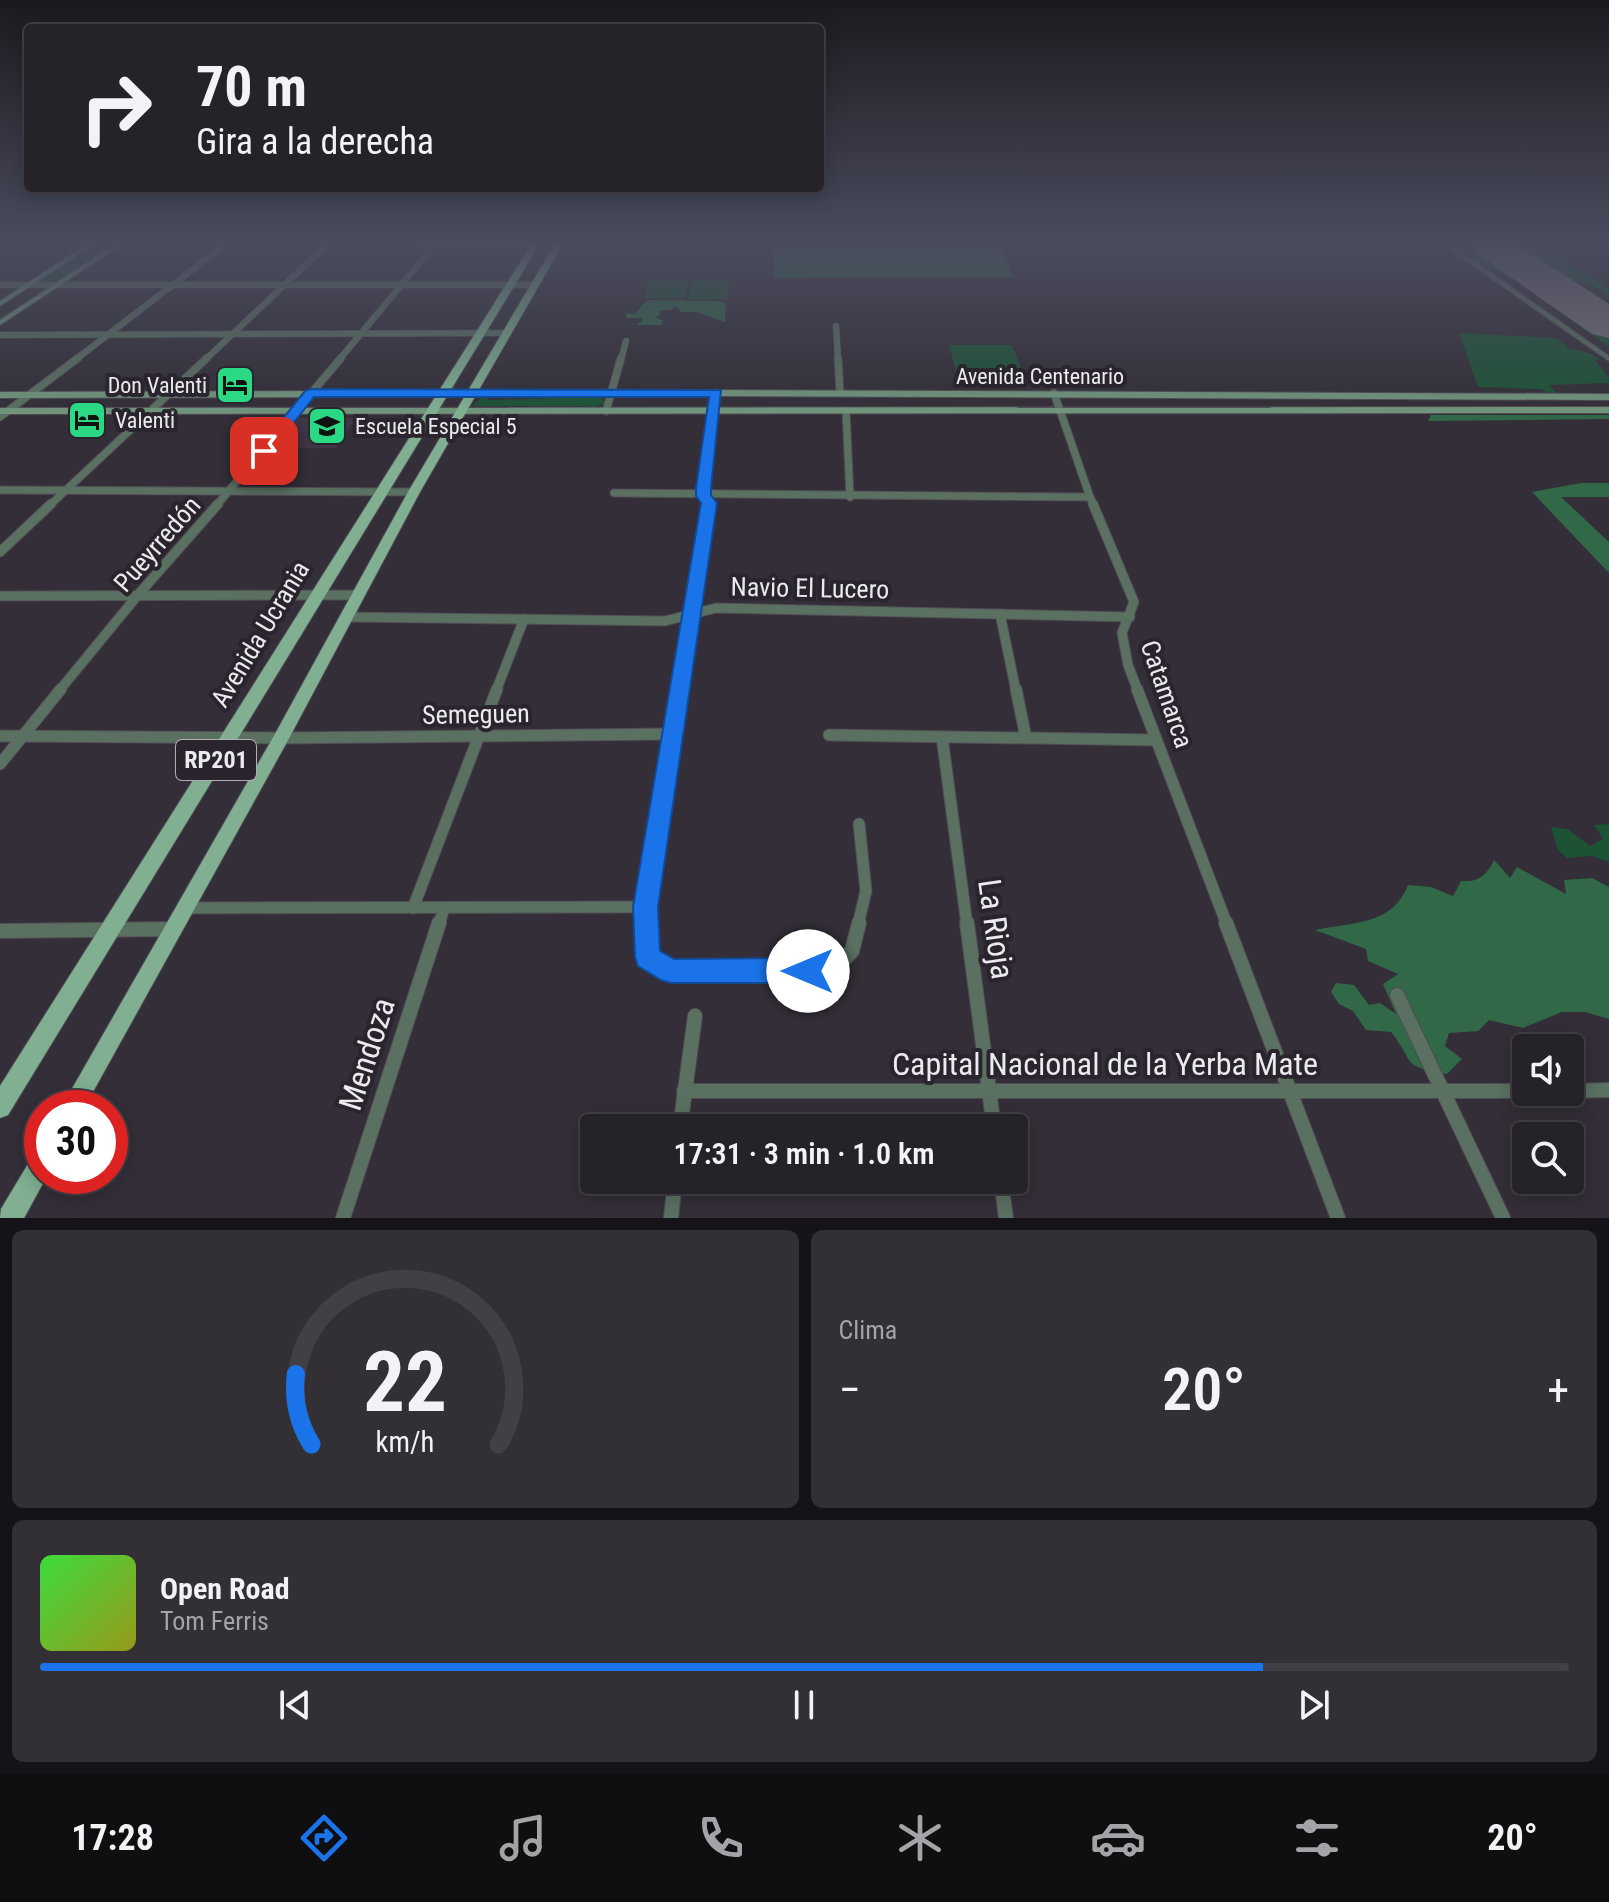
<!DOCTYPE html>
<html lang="es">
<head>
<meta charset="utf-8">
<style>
  :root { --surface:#262229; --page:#322f35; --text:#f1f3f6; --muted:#a4a4a8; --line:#423f46; --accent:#1a73e8 }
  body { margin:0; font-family:"Roboto Condensed",sans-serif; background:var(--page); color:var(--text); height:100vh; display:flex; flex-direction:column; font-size:30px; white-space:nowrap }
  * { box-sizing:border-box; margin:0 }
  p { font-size:26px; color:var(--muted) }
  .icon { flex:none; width:44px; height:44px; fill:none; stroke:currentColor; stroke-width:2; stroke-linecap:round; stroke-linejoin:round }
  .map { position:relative; height:1218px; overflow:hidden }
  .drawer { display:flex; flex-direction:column; gap:12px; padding:12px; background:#151317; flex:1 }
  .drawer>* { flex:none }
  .banner { position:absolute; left:24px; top:24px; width:800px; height:168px; border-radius:8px; box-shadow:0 4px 20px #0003,0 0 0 2px var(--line); background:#262229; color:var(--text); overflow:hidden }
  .controls { position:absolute; left:1512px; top:1034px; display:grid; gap:16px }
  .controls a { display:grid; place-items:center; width:72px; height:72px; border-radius:8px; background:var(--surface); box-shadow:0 4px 20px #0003,0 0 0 2px var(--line); font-size:40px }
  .speed { position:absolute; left:24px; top:1090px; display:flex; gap:16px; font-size:40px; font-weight:700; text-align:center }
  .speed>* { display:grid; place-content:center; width:104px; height:104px; border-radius:50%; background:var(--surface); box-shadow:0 4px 20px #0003,0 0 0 2px var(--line); line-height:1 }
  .speed .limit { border:12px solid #d22; background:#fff; color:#111 }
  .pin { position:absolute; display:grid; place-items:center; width:68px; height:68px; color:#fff; margin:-34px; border-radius:16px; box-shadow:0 4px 12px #0006 }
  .me { position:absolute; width:88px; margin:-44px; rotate:270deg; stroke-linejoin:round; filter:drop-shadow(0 0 6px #0008) }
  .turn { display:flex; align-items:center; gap:28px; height:168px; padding:0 40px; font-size:36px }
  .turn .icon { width:104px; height:104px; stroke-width:2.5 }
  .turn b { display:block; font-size:56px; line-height:68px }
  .big { font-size:60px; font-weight:600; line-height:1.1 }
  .drawer .widget { flex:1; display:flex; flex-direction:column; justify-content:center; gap:12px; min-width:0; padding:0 28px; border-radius:12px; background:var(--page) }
  .drawer .dial { align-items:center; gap:0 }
  .dial svg { height:208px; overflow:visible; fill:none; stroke:var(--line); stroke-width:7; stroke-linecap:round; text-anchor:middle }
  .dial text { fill:var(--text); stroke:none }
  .song { display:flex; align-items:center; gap:24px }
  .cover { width:96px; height:96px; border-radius:12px; background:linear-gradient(135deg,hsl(120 70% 55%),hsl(60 70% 35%)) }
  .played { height:8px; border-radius:4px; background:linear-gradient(90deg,var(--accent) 80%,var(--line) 80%) }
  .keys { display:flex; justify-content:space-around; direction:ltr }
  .heat { display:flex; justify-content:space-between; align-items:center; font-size:44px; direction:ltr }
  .drawer .tiles { flex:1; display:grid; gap:12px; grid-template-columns:1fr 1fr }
  .widget:last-child { grid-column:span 2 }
  .trip { position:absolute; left:580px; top:1114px; width:448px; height:80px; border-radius:8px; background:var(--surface); box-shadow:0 4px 20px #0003,0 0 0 2px var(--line); font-weight:600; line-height:80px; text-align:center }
  .menu { display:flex; height:128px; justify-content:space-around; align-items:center; background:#0f0e10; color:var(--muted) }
  .menu .icon { width:56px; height:56px }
  .menu .current { color:var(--accent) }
  .menu b { font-size:36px; color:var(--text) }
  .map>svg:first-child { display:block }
  .built { fill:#3f3646 }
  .green { fill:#1d5335 }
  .forest { fill:#316847 }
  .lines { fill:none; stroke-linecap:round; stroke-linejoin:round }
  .runway { fill:#767179; fill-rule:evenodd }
  .minor-far4-casing { stroke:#514c54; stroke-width:7 }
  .minor-far3-casing { stroke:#514c54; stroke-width:9 }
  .minor-far2-casing { stroke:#514c54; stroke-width:11 }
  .minor-far1-casing { stroke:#514c54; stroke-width:13 }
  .minor-casing { stroke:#514c54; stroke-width:16 }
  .tertiary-casing { stroke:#514c54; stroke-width:2 }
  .secondary-casing { stroke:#514c54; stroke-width:2 }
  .primary-casing { stroke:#514c54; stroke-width:2 }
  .minor-far4 { stroke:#5a7061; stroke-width:6 }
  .minor-far3 { stroke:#5a7061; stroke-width:7 }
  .minor-far2 { stroke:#5a7061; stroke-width:9 }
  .minor-far1 { stroke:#5a7061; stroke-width:11 }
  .minor { stroke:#5a7061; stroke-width:14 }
  .tertiary { fill:#5a7061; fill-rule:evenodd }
  .secondary { fill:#70947c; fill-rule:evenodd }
  .primary { fill:#80b091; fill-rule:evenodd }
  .route { fill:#1a73e8; stroke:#114b97; stroke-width:2 }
  .labels { text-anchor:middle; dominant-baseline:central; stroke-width:8; stroke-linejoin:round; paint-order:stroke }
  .far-street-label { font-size:22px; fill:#ece9ef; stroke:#29242d }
  .far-poi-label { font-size:22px; fill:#ece9ef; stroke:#29242d; text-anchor:start }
  .shield { fill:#29242d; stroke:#b2aeb5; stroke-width:2 }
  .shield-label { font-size:24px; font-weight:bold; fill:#ece9ef }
  .street-label { font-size:26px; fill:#ece9ef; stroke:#29242d }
  .near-street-label { font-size:32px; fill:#ece9ef; stroke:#29242d }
</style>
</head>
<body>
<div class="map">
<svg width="1609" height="1218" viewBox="0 0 1609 1218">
  <rect width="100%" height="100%" fill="#332e37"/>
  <polygon class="built" points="298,418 356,418 336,448 275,449"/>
  <g class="green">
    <polygon points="1436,242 1534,242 1609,289 1609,296 1585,282 1576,282 1609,303 1609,347 1518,282 1493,270 1466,263"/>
    <polygon points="92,245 117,245 55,284 32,284"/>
    <polygon points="649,280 688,280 684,298 644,298"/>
    <polygon points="692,280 729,280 727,299 688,299"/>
    <polygon points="1459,333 1557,338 1568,348 1590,353 1600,360 1595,360 1609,378 1609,383 1549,385 1559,395 1551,395 1541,389 1478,387"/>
    <polygon points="949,345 1012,345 1026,381 959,382"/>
    <polygon points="482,397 490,400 601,397 604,403 593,408 587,406 472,406"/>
    <polygon points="1609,824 1609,862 1592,856 1567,858 1558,850 1551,827 1567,829 1590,846 1603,839 1594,825"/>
  </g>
  <g class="forest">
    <polygon points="774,242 999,242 1014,277 774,278"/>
    <polygon points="648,300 720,301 726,303 725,322 696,312 681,312 676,306 671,310 661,310 659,316 654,317 663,320 661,325 636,325 643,320 643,318 626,318 627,313 634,314"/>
    <polygon points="1431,415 1609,415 1609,419 1428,421"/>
    <polygon points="1581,483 1609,483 1609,497 1561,497 1609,542 1609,573 1532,492"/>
    <path d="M1494,860L1510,878L1517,867L1566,894L1564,880L1592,878L1609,887V1019L1585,1012H1562L1523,1028L1489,1020L1478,1031L1449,1033L1445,1046L1462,1059L1447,1074C1399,1065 1417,1065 1391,1032L1366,1030L1353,1011L1339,1004L1331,992L1336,983L1354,985L1369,1005L1380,1003L1396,1014L1383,984L1398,974L1368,961L1366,949L1315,930C1352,922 1392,926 1408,885L1431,887L1453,896L1461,881C1478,883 1487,875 1494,860Z"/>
  </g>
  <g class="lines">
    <polygon class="runway" points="1467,242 1514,242 1609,304 1609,338 1592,334 1472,250"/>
    <defs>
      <g id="minor-far4">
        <polyline points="0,244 536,245"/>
        <polyline points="0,285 534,285"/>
        <polyline points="836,326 838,360"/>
        <polyline points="0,335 506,333"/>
        <polyline points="75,360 226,244"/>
        <polyline points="205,360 330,242"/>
        <polyline points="339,360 437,242"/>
        <polyline points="621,360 626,341"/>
      </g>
      <g id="minor-far3">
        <polyline points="838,358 840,393"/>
        <polyline points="1054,393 1090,497"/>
        <polyline points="606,411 621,358"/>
        <polyline points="846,411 850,497"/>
        <polyline points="0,417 78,358"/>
        <polyline points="0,490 414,492"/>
        <polyline points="614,493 1090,497 1094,506"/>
        <polyline points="49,506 207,358"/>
        <polyline points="216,506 341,358"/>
        <polyline points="708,506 703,488 716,393"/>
      </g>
      <g id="minor-far2">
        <polyline points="1093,504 1134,602 1122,633 1128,665 1138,691"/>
        <polyline points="0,552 51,504"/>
        <polyline points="0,596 356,595"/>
        <polyline points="1000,614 1016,691"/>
        <polyline points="346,617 665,621 716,608 1130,617"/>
        <polyline points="59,691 137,596 218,504"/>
        <polyline points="496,691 524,619"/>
        <polyline points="680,691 709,504"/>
      </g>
      <g id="minor-far1">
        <polyline points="1016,689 1026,738"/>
        <polyline points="1137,689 1227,925"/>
        <polyline points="829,735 1156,740"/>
        <polyline points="0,736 281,738 672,734"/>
        <polyline points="942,737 967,925"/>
        <polyline points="0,764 61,689"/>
        <polyline points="185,908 646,907"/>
        <polyline points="413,908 497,689"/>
        <polyline points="439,925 444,908"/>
        <polyline points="647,925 646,907 680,689"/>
        <polyline points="858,925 866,891 859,824"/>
      </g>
      <g id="minor">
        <polyline points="647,923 648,957 671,971 832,971 852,951 859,923"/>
        <polyline points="967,923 994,1128"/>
        <polyline points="1226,923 1338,1218"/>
        <polyline points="0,931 173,929"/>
        <polyline points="1397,995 1503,1218"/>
        <polyline points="684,1091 1526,1091"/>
        <polyline points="1570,1091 1609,1090"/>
        <polyline points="680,1128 695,1016"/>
        <polyline points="1001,1180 1006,1218"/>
        <polyline points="343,1218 439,923"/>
        <polyline points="671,1218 675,1180"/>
      </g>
      <polygon id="tertiary" points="1439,242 1447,242 1609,356 1609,361"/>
      <g id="secondary">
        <polygon points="90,242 98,242 0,306 0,301"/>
        <polygon points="118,242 126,242 0,325 0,320"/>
        <polygon points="717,390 1609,394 1609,400 717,396 0,398 0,392"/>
        <polygon points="1609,407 1609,413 0,414 0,408"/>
      </g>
      <g id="primary">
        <polygon points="533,242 541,242 8,1115 0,1118 0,1086"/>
        <polygon points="556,242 564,242 420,492 287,742 84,1108 61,1108 275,734 408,492"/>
        <polygon points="42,1150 42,1176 47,1176 24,1218 0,1218 1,1209 34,1154"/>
      </g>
    </defs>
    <use href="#minor-far4" class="minor-far4-casing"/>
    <use href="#minor-far3" class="minor-far3-casing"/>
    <use href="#minor-far2" class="minor-far2-casing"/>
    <use href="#minor-far1" class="minor-far1-casing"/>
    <use href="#minor" class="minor-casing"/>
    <use href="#tertiary" class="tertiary-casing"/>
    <use href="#secondary" class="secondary-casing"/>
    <use href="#primary" class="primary-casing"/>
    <use href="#minor-far4" class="minor-far4"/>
    <use href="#minor-far3" class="minor-far3"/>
    <use href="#minor-far2" class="minor-far2"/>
    <use href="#minor-far1" class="minor-far1"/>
    <use href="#minor" class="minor"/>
    <use href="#tertiary" class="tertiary"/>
    <use href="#secondary" class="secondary"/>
    <use href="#primary" class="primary"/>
  </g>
  <linearGradient id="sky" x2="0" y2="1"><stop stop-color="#1c191e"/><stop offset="0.59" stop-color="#4a4c5e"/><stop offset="1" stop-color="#4a4c5e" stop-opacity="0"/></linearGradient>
  <rect width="1609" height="413" fill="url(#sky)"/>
  <polygon class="route" points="310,389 721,390 711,488 711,495 717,503 658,907 660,951 674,959 808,958 817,962 821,971 817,979 808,983 671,983 661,980 638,966 635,957 633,907 701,503 696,496 696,488 709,397 314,397 269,454 259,454 259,448 305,391"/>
  <defs>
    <symbol id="hotel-square" viewBox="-11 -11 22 22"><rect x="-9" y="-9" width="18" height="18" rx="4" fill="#2bd884" stroke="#29242d"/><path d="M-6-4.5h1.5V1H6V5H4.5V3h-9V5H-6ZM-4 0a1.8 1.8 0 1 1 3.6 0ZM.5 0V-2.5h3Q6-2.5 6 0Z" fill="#111"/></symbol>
    <symbol id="school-square" viewBox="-11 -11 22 22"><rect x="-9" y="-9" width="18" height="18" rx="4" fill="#2bd884" stroke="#29242d"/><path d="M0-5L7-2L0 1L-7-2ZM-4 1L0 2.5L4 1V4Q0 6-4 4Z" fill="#111"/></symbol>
  </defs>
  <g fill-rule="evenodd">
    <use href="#hotel-square" x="213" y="363" width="44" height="44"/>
    <use href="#hotel-square" x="65" y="398" width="44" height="44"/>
    <use href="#school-square" x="305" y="404" width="44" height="44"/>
  </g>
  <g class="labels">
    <g class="far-street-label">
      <text x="1040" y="376">Avenida Centenario</text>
    </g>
    <g class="far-poi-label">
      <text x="207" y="385" text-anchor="end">Don Valenti</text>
      <text x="115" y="420">Valenti</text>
      <text x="355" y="426">Escuela Especial 5</text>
    </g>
    <rect class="shield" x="176" y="740" width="80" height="40" rx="6"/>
    <g class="shield-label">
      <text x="216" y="760">RP201</text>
    </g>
    <g class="street-label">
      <text transform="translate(157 544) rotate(-49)">Pueyrredón</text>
      <text transform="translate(810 588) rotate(1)">Navio El Lucero</text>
      <text transform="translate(260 634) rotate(-59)">Avenida Ucrania</text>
      <text transform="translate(1167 694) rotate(71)">Catamarca</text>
      <text transform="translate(476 714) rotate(-1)">Semeguen</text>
    </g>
    <g class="near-street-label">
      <text transform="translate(996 929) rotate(82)">La Rioja</text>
      <text transform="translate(367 1054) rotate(-72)">Mendoza</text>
      <text x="1105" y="1064">Capital Nacional de la Yerba Mate</text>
    </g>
  </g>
</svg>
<div class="controls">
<a><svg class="icon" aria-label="sound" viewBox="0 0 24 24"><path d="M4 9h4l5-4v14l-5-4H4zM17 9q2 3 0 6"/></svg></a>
<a><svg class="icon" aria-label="search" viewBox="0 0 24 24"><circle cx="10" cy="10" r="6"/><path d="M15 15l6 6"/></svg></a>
</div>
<div class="speed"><div class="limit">30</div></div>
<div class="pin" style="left:264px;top:451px;background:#d93025"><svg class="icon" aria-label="arrive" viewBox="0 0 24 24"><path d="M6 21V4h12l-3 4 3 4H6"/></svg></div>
<svg class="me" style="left:808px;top:971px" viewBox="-20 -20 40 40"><circle r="19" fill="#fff"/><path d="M0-13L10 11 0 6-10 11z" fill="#1a73e8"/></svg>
<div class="trip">17:31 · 3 min · 1.0 km</div>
<div class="banner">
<div class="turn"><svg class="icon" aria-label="right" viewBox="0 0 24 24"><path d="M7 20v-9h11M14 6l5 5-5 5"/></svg><div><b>70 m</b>Gira a la derecha</div></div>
</div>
</div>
<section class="drawer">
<div class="tiles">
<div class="widget dial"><svg viewBox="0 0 100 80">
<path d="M14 69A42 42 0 1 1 86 69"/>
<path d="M14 69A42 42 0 0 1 8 42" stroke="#1a73e8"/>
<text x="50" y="56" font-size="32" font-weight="700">22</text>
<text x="50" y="72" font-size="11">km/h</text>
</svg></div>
<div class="widget"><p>Clima</p>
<div class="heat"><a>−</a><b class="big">20°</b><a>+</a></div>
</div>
<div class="widget">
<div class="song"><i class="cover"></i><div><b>Open Road</b><p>Tom Ferris</p></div></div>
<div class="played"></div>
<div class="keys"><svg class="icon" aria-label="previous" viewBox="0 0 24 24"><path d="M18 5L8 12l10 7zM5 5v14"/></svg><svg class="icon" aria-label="pause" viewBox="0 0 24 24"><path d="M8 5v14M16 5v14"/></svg><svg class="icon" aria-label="next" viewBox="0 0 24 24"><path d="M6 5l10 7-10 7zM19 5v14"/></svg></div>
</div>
</div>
</section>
<nav class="menu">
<b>17:28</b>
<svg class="icon current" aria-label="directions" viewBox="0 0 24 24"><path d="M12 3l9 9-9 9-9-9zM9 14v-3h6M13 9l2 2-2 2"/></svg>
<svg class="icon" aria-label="music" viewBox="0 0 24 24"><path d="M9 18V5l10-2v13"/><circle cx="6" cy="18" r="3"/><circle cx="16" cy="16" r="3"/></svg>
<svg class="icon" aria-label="phone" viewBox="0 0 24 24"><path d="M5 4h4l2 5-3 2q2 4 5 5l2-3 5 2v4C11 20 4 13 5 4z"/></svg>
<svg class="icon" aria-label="climate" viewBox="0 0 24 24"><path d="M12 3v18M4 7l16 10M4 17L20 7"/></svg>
<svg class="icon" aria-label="car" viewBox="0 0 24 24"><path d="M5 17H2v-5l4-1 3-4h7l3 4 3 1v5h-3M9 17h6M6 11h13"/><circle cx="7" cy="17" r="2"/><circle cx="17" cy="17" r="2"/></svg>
<svg class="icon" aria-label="filters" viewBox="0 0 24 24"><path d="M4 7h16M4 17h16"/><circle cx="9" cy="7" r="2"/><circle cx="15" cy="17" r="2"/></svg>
<b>20°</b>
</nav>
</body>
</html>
